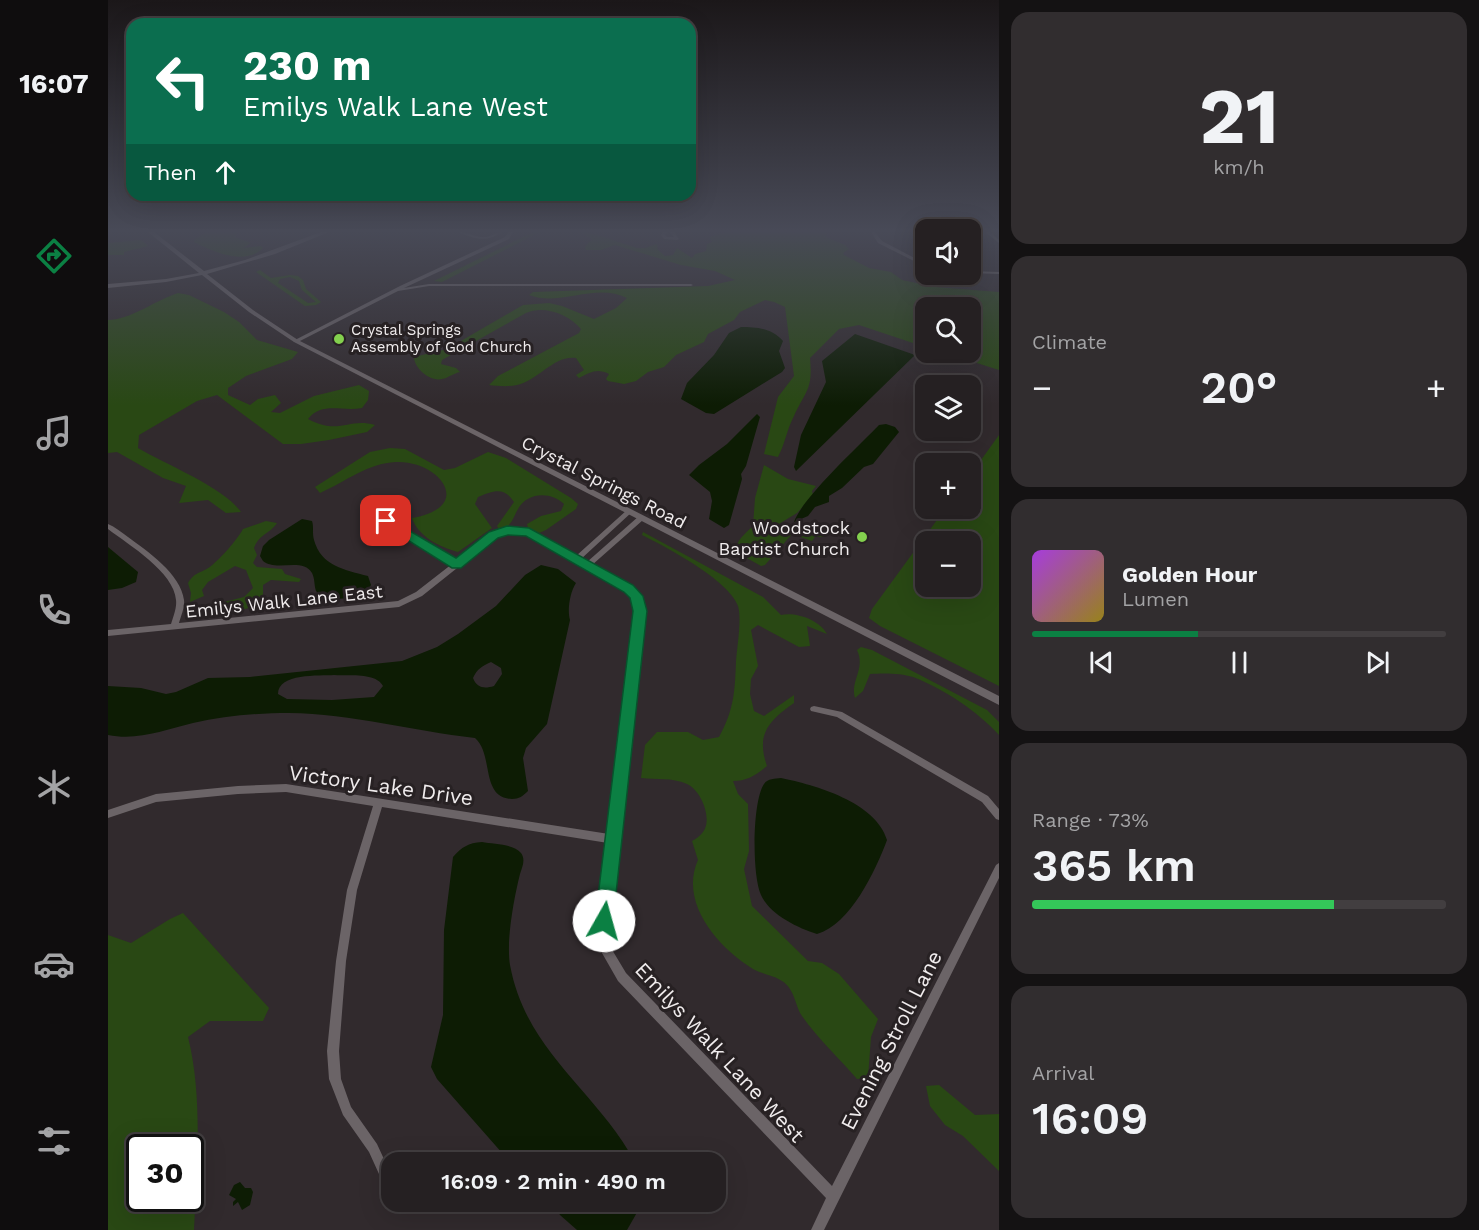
<!DOCTYPE html>
<html lang="en">
<head>
<meta charset="utf-8">
<style>
  :root { --surface:#252022; --page:#312d2f; --text:#f1f3f6; --muted:#a3a3a5; --line:#423e40; --accent:#0b8043 }
  body { margin:0; font-family:"Work Sans",sans-serif; background:var(--page); color:var(--text); height:100vh; display:flex; flex-direction:column; font-size:22px; white-space:nowrap }
  * { box-sizing:border-box; margin:0 }
  p { font-size:20px; color:var(--muted) }
  .icon { flex:none; width:33px; height:33px; fill:none; stroke:currentColor; stroke-width:2; stroke-linecap:round; stroke-linejoin:round }
  .map { position:relative; flex:1; overflow:hidden }
  .panel { display:flex; flex-direction:column; gap:12px; padding:12px; background:#141213; width:480px }
  .panel>* { flex:none }
  .top-card { position:absolute; left:18px; top:18px; width:570px; height:183px; border-radius:18px; box-shadow:0 6px 24px #0002,0 0 0 2px var(--line); background:#0b6e4f; color:#fff; overflow:hidden }
  .controls { position:absolute; left:807px; top:219px; display:grid; gap:12px }
  .controls a { display:grid; place-items:center; width:66px; height:66px; border-radius:12px; background:var(--surface); box-shadow:0 6px 24px #0002,0 0 0 2px var(--line); font-size:30px }
  .speed { position:absolute; left:18px; top:1134px; display:flex; gap:12px; font-size:30px; font-weight:700; text-align:center }
  .speed>* { display:grid; place-content:center; width:78px; height:78px; border-radius:50%; background:var(--surface); box-shadow:0 6px 24px #0002,0 0 0 2px var(--line); line-height:1 }
  .speed .limit { border:3px solid #111; border-radius:9px; background:#fff; color:#111 }
  .pin { position:absolute; display:grid; place-items:center; width:51px; height:51px; color:#fff; margin:-26px; border-radius:12px; box-shadow:0 3px 9px #0006 }
  .me { position:absolute; width:66px; margin:-33px; rotate:7deg; stroke-linejoin:round; filter:drop-shadow(0 0 4px #0008) }
  .turn { display:flex; align-items:center; gap:21px; height:126px; padding:0 18px; font-size:27px }
  .turn .icon { width:78px; height:78px; stroke-width:2.5 }
  .turn b { display:block; font-size:42px; line-height:51px }
  .then { display:flex; align-items:center; height:57px; padding:0 18px; background:#0003; gap:12px; font-size:22px }
  .big { font-size:45px; font-weight:600; line-height:1.1 }
  .panel .tile { flex:1; display:flex; flex-direction:column; justify-content:center; gap:9px; min-width:0; padding:0 21px; border-radius:18px; background:var(--page) }
  .panel .dial { align-items:center; gap:0 }
  .dial b { font-size:78px; line-height:1 }
  .song { display:flex; align-items:center; gap:18px }
  .cover { width:72px; height:72px; border-radius:9px; background:linear-gradient(135deg,hsl(280 70% 55%),hsl(50 70% 35%)) }
  .played { height:6px; border-radius:3px; background:linear-gradient(90deg,var(--accent) 40%,var(--line) 40%) }
  .keys { display:flex; justify-content:space-around; direction:ltr }
  .heat { display:flex; justify-content:space-between; align-items:center; font-size:33px; direction:ltr }
  .charge { height:9px; border-radius:4px; background:linear-gradient(90deg,#34c759 73%,var(--line) 0) }
  .trip { position:absolute; left:273px; top:1152px; width:345px; height:60px; border-radius:18px; background:var(--surface); box-shadow:0 6px 24px #0002,0 0 0 2px var(--line); font-weight:600; line-height:60px; text-align:center }
  main { display:flex; flex:1; min-height:0 }
  .tab-bar { display:flex; flex-direction:column; width:108px; justify-content:space-around; align-items:center; background:#0f0d0e; color:var(--muted) }
  .tab-bar .icon { width:42px; height:42px }
  .tab-bar .active { color:var(--accent) }
  .tab-bar b { font-size:27px; color:var(--text) }
  .map>svg:first-child { display:block }
  .green { fill:#294814; fill-rule:evenodd }
  .water { fill:#0d1c04; fill-rule:evenodd }
  .lines { fill:none; stroke-linecap:round; stroke-linejoin:round }
  .minor { fill:#6b6467; fill-rule:evenodd }
  .tertiary { fill:#6b6467; fill-rule:evenodd }
  .route { fill:#0b8043; stroke:#07532c; stroke-width:1.5 }
  .poi-dot { fill:#83d04e; stroke:#272123; stroke-width:2 }
  .labels { text-anchor:middle; dominant-baseline:central; stroke-width:6; stroke-linejoin:round; paint-order:stroke }
  .far-poi-label { font-size:15px; fill:#f0eced; stroke:#272123; text-anchor:start }
  .street-label { font-size:18px; fill:#f0eced; stroke:#272123 }
  .poi-label { font-size:18px; fill:#f0eced; stroke:#272123; text-anchor:end }
  .near-street-label { font-size:21px; fill:#f0eced; stroke:#272123 }
</style>
</head>
<body>
<main>
<nav class="tab-bar">
<b>16:07</b>
<svg class="icon active" aria-label="directions" viewBox="0 0 24 24"><path d="M12 3l9 9-9 9-9-9zM9 14v-3h6M13 9l2 2-2 2"/></svg>
<svg class="icon" aria-label="music" viewBox="0 0 24 24"><path d="M9 18V5l10-2v13"/><circle cx="6" cy="18" r="3"/><circle cx="16" cy="16" r="3"/></svg>
<svg class="icon" aria-label="phone" viewBox="0 0 24 24"><path d="M5 4h4l2 5-3 2q2 4 5 5l2-3 5 2v4C11 20 4 13 5 4z"/></svg>
<svg class="icon" aria-label="climate" viewBox="0 0 24 24"><path d="M12 3v18M4 7l16 10M4 17L20 7"/></svg>
<svg class="icon" aria-label="car" viewBox="0 0 24 24"><path d="M5 17H2v-5l4-1 3-4h7l3 4 3 1v5h-3M9 17h6M6 11h13"/><circle cx="7" cy="17" r="2"/><circle cx="17" cy="17" r="2"/></svg>
<svg class="icon" aria-label="filters" viewBox="0 0 24 24"><path d="M4 7h16M4 17h16"/><circle cx="9" cy="7" r="2"/><circle cx="15" cy="17" r="2"/></svg>
</nav>
<div class="map">
<svg width="891" height="1230" viewBox="0 0 891 1230">
  <rect width="100%" height="100%" fill="#312a2d"/>
  <g class="green">
    <path d="M99,232H130L127,237L143,243L135,248L153,246L155,248C137,266 106,252 86,242L87,239Z"/>
    <polygon points="425,232 432,232 334,282 326,281"/>
    <path d="M473,232H480L529,248H537L549,244L550,250L557,256L565,255L569,248L584,258L587,254L598,251L599,244L604,242L602,237L617,232H719L718,237L737,245L741,249L735,253L736,255L761,268L783,272L794,280L827,287L891,292V370L837,353L862,352V308H818L817,347L751,325L731,329L702,358C705,390 698,390 686,416C679,429 677,444 670,457L656,454L670,397L686,376L677,307L666,302L657,300L632,312L626,320L600,334L596,342L568,355L556,367L540,372L528,381L516,384L500,381L498,379L501,374C489,368 483,372 471,378L468,375L476,370L468,358C446,355 431,380 409,385C400,387 390,386 381,385L390,376L471,333L473,329C460,314 436,305 418,313L334,360L333,364L348,368L352,372C346,373 340,378 334,379C322,382 306,368 306,357L339,349L415,305L441,303L454,306L486,319L508,308L519,298C488,282 452,307 421,295L425,292L600,286L627,280L607,271L573,265L507,245L493,250H478L477,247L484,239Z"/>
    <polygon points="33,240 40,246 16,252 16,255 0,255 0,243"/>
    <path d="M152,270L163,278L182,275L190,276L195,280L198,289L213,302L208,305L197,306L148,272ZM182,277L191,281L194,290L208,302L200,303L170,283L172,279Z"/>
    <path d="M70,293L81,295L116,312L131,322L149,340L190,352L184,359L138,376L120,388V395L142,405L150,399L167,395L173,403L163,412L172,413L206,396L251,385L261,391L260,400L254,408C234,412 214,401 200,419C232,436 240,417 267,425L259,432L221,440L193,444H175L109,395L89,401L31,435L30,448C57,464 117,488 133,512L118,513L100,500L71,503L78,486L55,478L9,452L0,453V320C22,320 48,300 70,293Z"/>
    <path d="M891,435V686L772,626L761,618L764,609L837,509L862,508L863,474ZM818,542H862V586H818Z"/>
    <path d="M282,448L297,449L336,470L347,468L380,452L398,458L463,498L470,504L468,509L438,530L431,533L420,528L419,524L433,516L453,511L456,504C443,491 419,492 410,509C406,516 405,521 400,526L391,529L389,526L406,502C396,486 385,491 370,497L367,504L384,528L350,552C331,547 310,536 304,518C368,507 331,460 288,462C260,463 237,482 212,493L207,487L262,452Z"/>
    <path d="M656,465L680,479L708,486L704,491L705,495L689,513L661,530V535C677,535 706,520 717,537H707L704,541L684,534L657,565L653,566L628,552C627,541 637,534 645,526L647,498Z"/>
    <path d="M158,521L169,523C162,534 152,533 146,548L149,555L145,563L149,567L174,569L177,574L193,579L191,582L163,580L155,585V603C132,612 110,616 85,618L81,614L84,610L136,597L145,588L138,570L127,566L100,582L94,590L96,596L82,602L83,593L80,583C87,571 93,574 103,566C113,558 129,540 135,529Z"/>
    <path d="M535,532L655,597L673,615C689,612 711,620 719,634L699,626L702,646L691,647L650,625L643,630L650,666L643,679L642,694L646,711L656,716L686,695V703C660,721 648,735 659,766C648,775 639,781 625,781L630,794L640,804L641,851L636,869L644,906L700,961L714,963L731,974L770,1019L763,1037L760,1078L749,1079C731,1058 710,1039 694,1016C687,1006 687,989 674,981C666,975 653,974 645,969C609,947 571,902 590,860L584,841C588,839 592,836 595,832C605,819 593,790 579,784C563,777 549,780 533,778L537,745L549,732H580L595,740L611,737C626,710 627,691 628,661C629,647 634,619 630,606C621,580 558,547 534,535Z"/>
    <path d="M753,647L764,650L879,710L891,722V735C869,711 836,689 805,677C793,673 775,673 762,674L755,691L747,698C742,680 758,669 749,650Z"/>
    <path d="M75,913L161,1008L155,1021H102L80,1037C95,1097 89,1168 86,1230H0V935L23,943L62,919ZM32,1148H82V1198H32Z"/>
    <polygon points="831,1085 867,1115 891,1114 891,1171 855,1136 837,1125 822,1106 818,1086"/>
  </g>
  <g class="water">
    <path d="M633,327C648,327 664,328 675,341L671,351L677,368L674,372L606,414L598,413L573,399L579,383L606,355L621,333Z"/>
    <polygon points="747,334 807,355 688,471 686,467 693,435 718,382 714,361"/>
    <polygon points="649,414 652,417 638,466 633,474 634,479 621,525 616,528 601,519 604,501 602,492 581,475 591,465 619,444"/>
    <path d="M778,424L787,427L791,432L765,464L756,467L734,488L721,496V502L707,507L700,516L686,522C695,497 750,447 771,425Z"/>
    <path d="M194,519L204,521C206,527 204,533 206,540C213,566 237,570 260,576L263,585C256,600 219,604 208,591C206,585 207,579 204,573C195,557 168,572 155,561L152,556L155,546L161,540Z"/>
    <polygon points="0,547 30,572 28,582 14,588 0,590"/>
    <path d="M433,565L450,569L468,583C462,592 459,610 462,620L439,724L418,748L415,758L420,791C415,796 411,799 404,799C372,798 386,754 367,738C305,731 244,714 181,713C150,713 116,716 85,723C56,730 30,741 0,735V686L33,688L58,694L68,692L100,678L142,677L294,661L329,647L350,634L388,606L417,575ZM383,662L393,668L394,674L386,686C376,689 369,688 365,678C369,669 374,666 383,662ZM226,675C240,676 268,672 275,686L266,697L224,700L179,699L170,694C170,673 211,676 226,675Z"/>
    <path d="M673,778C707,785 768,802 779,840C768,870 742,925 709,934C690,928 662,915 653,895C644,876 644,802 656,784C660,778 667,779 673,778Z"/>
    <path d="M374,842C385,844 406,844 413,853C418,860 414,867 412,874C406,898 398,941 402,965C418,1052 488,1090 527,1162H402L329,1079L323,1067L335,1015L336,930L345,857C354,847 360,843 374,842Z"/>
    <polygon points="132,1182 137,1188 143,1188 145,1192 142,1205 134,1210 130,1202 125,1206 125,1202 128,1199 121,1195 126,1185"/>
    <polygon points="443,1202 535,1202 519,1230 469,1230 452,1215"/>
  </g>
  <g class="lines">
    <g class="minor">
      <path d="M351,232C360,232 368,238 378,237C384,236 387,233 393,232C380,243 365,239 351,232Z"/>
      <polygon points="401,232 405,232 401,239 296,288 321,284 583,284 585,285 583,286 321,286 290,291 190,342 185,341 292,286 397,237"/>
      <polygon points="555,232 559,232 557,235 559,237 566,237 562,232 566,232 571,239 569,240 556,239 553,235"/>
      <polygon points="763,232 767,232 774,241 818,264 818,267 770,243"/>
      <polygon points="877,232 882,232 891,240 891,243"/>
      <polygon points="862,271 891,272 891,274 862,273"/>
      <path d="M519,510H521L524,512L473,559L479,562L531,516H535L536,518L535,520L484,565L523,586L532,594L536,611L501,921L503,948L518,973L724,1186L888,865L891,863V878L716,1230H703L718,1198L510,981L494,953L493,949L491,921L500,843L274,807L249,890L238,961L231,1051L233,1079L243,1107L269,1144L281,1170L279,1174L275,1176L271,1174L261,1152L235,1115L221,1079L219,1051L228,961L239,890L265,806L178,792L130,794L48,802L0,818V810L48,794L130,786L178,784L501,834L528,611L526,597L517,590L419,535L408,532L388,537L314,596L291,607L0,636V630L63,624C65,617 69,608 68,600C66,572 21,545 0,529V524C7,527 13,532 20,537C39,551 73,574 76,600C77,607 73,616 71,623L290,601L308,592L344,564L276,523L275,521L278,519L349,561L384,533L408,528L423,531L468,556Z"/>
      <polygon points="706,706 734,712 880,796 891,809 891,820 888,819 874,802 729,717 703,711 702,709 703,707"/>
    </g>
    <polygon class="tertiary" points="40,232 46,232 96,271 137,260 213,232 221,232 167,254 99,274 145,310 190,340 891,696 891,705 186,342 141,312 94,275 58,282 0,288 0,284 58,279 91,273"/>
  </g>
  <linearGradient id="sky" x2="0" y2="1"><stop stop-color="#1b1719"/><stop offset="0.57" stop-color="#484a57"/><stop offset="1" stop-color="#484a57" stop-opacity="0"/></linearGradient>
  <rect width="891" height="405" fill="url(#sky)"/>
  <polygon class="route" points="278,517 348,558 381,532 399,526 421,528 525,585 535,596 539,611 505,921 503,928 496,930 490,928 487,921 525,611 522,598 516,592 418,536 400,535 390,538 353,568 344,568 274,524 272,521"/>
  <g class="poi-dot">
    <circle cx="231" cy="339" r="6"/>
    <circle cx="754" cy="537" r="6"/>
  </g>
  <g class="labels">
    <g class="far-poi-label">
      <text x="243" y="330">Crystal Springs<tspan x="243" dy="17">Assembly of God Church</tspan></text>
    </g>
    <g class="street-label">
      <text transform="translate(496 482) rotate(27)">Crystal Springs Road</text>
      <text transform="translate(176 601) rotate(-6)">Emilys Walk Lane East</text>
    </g>
    <g class="poi-label">
      <text x="742" y="527">Woodstock<tspan x="742" dy="21">Baptist Church</tspan></text>
    </g>
    <g class="near-street-label">
      <text transform="translate(273 785) rotate(8)">Victory Lake Drive</text>
      <text transform="translate(783 1040) rotate(-63)">Evening Stroll Lane</text>
      <text transform="translate(612 1052) rotate(47)">Emilys Walk Lane West</text>
    </g>
  </g>
</svg>
<div class="controls">
<a><svg class="icon" aria-label="sound" viewBox="0 0 24 24"><path d="M4 9h4l5-4v14l-5-4H4zM17 9q2 3 0 6"/></svg></a>
<a><svg class="icon" aria-label="search" viewBox="0 0 24 24"><circle cx="10" cy="10" r="6"/><path d="M15 15l6 6"/></svg></a>
<a><svg class="icon" aria-label="layers" viewBox="0 0 24 24"><path d="M12 4l9 5-9 5-9-5zM3 14l9 5 9-5"/></svg></a>
<a>+</a>
<a>−</a>
</div>
<div class="speed"><div class="limit">30</div></div>
<div class="pin" style="left:278px;top:521px;background:#d93025"><svg class="icon" aria-label="arrive" viewBox="0 0 24 24"><path d="M6 21V4h12l-3 4 3 4H6"/></svg></div>
<svg class="me" style="left:496px;top:921px" viewBox="-20 -20 40 40"><circle r="19" fill="#fff"/><path d="M0-13L10 11 0 6-10 11z" fill="#0b8043"/></svg>
<div class="trip">16:09 · 2 min · 490 m</div>
<div class="top-card">
<div class="turn"><svg class="icon" aria-label="left" viewBox="0 0 24 24"><path d="M17 20v-9H6M10 6l-5 5 5 5"/></svg><div><b>230 m</b>Emilys Walk Lane West</div></div>
<div class="then">Then<svg class="icon" aria-label="ahead" viewBox="0 0 24 24"><path d="M12 20V5M6 11l6-6 6 6"/></svg></div>
</div>
</div>
<section class="panel">
<div class="tile dial"><b>21</b><p>km/h</p></div>
<div class="tile"><p>Climate</p>
<div class="heat"><a>−</a><b class="big">20°</b><a>+</a></div>
</div>
<div class="tile">
<div class="song"><i class="cover"></i><div><b>Golden Hour</b><p>Lumen</p></div></div>
<div class="played"></div>
<div class="keys"><svg class="icon" aria-label="previous" viewBox="0 0 24 24"><path d="M18 5L8 12l10 7zM5 5v14"/></svg><svg class="icon" aria-label="pause" viewBox="0 0 24 24"><path d="M8 5v14M16 5v14"/></svg><svg class="icon" aria-label="next" viewBox="0 0 24 24"><path d="M6 5l10 7-10 7zM19 5v14"/></svg></div>
</div>
<div class="tile"><p>Range · 73%</p><b class="big">365 km</b><div class="charge"></div></div>
<div class="tile"><p>Arrival</p><b class="big">16:09</b></div>
</section>
</main>
</body>
</html>
